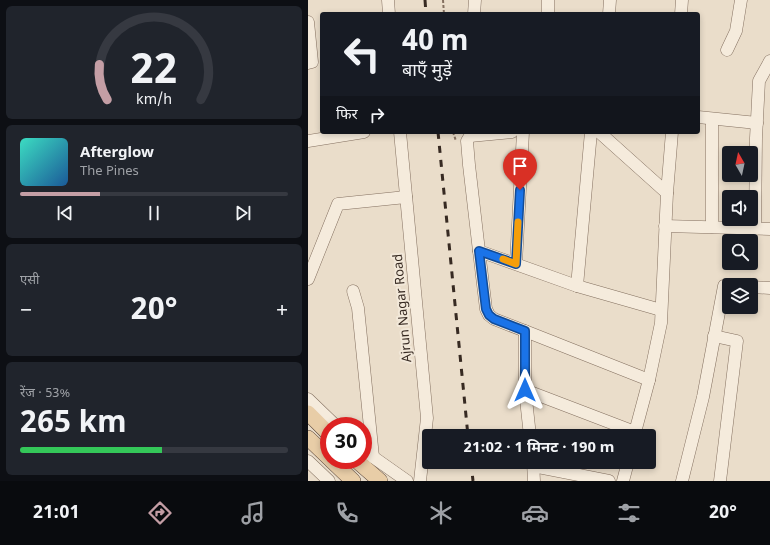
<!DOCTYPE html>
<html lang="hi">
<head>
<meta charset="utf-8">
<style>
  :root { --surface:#171b24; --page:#20242c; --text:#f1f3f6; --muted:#9ea1a6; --line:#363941; --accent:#c49ea5 }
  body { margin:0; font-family:Georgia,"Noto Sans Devanagari",serif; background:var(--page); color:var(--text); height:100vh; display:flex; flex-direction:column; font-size:15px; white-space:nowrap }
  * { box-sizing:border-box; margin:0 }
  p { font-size:13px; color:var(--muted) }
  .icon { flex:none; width:22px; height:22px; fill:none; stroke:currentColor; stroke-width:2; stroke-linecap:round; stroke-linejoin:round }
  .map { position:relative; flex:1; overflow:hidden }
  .panel { display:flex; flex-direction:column; gap:6px; padding:6px; background:#0d0f14; width:308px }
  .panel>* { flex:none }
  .top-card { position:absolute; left:12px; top:12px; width:380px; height:122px; border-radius:4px; box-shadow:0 2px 6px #0003; background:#171b24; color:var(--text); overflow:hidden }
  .needle { width:26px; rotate:351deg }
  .fabs { position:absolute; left:414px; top:146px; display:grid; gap:8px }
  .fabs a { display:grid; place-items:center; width:36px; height:36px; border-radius:4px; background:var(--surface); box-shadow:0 2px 6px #0003; font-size:20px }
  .speed { position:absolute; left:12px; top:417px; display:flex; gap:8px; font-size:20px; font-weight:700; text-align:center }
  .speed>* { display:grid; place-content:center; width:52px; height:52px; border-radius:50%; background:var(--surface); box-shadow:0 2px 6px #0003; line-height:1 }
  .speed .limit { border:6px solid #d22; background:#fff; color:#111 }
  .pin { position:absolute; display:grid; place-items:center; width:34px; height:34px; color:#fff; margin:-41px -17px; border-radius:50% 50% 50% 0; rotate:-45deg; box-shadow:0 0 4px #0007 }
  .pin .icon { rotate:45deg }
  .me { position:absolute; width:44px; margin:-22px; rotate:0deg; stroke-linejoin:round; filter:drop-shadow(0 0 3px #0008) }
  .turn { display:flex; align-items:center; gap:14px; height:84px; padding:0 16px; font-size:18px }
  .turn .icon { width:52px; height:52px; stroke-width:2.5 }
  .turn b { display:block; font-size:28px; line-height:34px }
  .then { display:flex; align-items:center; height:38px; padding:0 16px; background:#0003; gap:8px; font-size:15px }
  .big { font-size:30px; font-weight:700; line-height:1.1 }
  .panel .widget { flex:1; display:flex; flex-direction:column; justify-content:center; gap:6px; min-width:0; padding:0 14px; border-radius:6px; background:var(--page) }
  .panel .dial { align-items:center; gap:0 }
  .dial svg { height:104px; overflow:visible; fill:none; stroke:var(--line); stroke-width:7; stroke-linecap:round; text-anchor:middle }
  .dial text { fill:var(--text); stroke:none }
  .song { display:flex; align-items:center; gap:12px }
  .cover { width:48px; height:48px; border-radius:6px; background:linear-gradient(135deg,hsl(170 70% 55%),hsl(210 70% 35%)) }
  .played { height:4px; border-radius:2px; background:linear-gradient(90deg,var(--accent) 30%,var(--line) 30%) }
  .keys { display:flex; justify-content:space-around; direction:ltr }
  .heat { display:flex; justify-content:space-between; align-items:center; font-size:22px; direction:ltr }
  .charge { height:6px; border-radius:3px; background:linear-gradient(90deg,#34c759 53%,var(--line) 0) }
  .trip { position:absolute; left:114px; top:429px; width:234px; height:40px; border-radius:4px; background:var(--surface); box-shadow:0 2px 6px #0003; font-weight:700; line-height:40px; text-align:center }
  .tab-bar { display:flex; height:64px; justify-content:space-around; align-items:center; background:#090b0e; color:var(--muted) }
  .tab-bar .icon { width:28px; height:28px }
  .tab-bar .on { color:var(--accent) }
  .tab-bar b { font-size:18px; color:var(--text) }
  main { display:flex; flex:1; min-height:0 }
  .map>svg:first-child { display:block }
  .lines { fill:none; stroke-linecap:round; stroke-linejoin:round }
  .minor-casing { stroke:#847060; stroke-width:13 }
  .major-casing { stroke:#533f34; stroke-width:16 }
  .path { stroke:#847060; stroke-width:2; stroke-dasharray:3 2; stroke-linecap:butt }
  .minor { stroke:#f5ebdc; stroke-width:12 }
  .major { stroke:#e8cda7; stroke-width:15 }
  .rail { stroke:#372a22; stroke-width:3; stroke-dasharray:7 7; stroke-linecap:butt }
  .route-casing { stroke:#114b97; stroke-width:10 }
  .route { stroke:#1a73e8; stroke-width:7 }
  .slow { stroke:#f59e0b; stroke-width:7 }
  .labels { text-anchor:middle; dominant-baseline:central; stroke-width:4; stroke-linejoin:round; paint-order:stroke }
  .street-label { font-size:13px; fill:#372a22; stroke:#f2e8d9 }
</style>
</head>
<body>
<main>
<section class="panel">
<div class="widget dial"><svg viewBox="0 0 100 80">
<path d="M14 69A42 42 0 1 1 86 69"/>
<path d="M14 69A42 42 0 0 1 8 42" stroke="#c49ea5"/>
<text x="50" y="56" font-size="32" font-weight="700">22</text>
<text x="50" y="72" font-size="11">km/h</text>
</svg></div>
<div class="widget">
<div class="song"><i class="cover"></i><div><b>Afterglow</b><p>The Pines</p></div></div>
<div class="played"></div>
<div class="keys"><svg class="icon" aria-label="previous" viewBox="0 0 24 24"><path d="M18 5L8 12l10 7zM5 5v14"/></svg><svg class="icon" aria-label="pause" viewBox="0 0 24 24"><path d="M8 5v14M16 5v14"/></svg><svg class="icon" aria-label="next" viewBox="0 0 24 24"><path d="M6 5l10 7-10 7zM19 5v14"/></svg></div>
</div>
<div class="widget"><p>एसी</p>
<div class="heat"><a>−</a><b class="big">20°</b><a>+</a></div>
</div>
<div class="widget"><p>रेंज · 53%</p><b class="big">265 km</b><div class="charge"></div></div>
</section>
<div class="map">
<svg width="462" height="481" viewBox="0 0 462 481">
  <rect width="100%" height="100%" fill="#eaddca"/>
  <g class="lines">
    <defs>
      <g id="minor">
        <polyline points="80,0 81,14"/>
        <polyline points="166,14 167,0"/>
        <polyline points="240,14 240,0"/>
        <polyline points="301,14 302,0"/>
        <polyline points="373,14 374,0"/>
        <polyline points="0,22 4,62 0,63"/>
        <polyline points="419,50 428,31 433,0"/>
        <polyline points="390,117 449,123"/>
        <polyline points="92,132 119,418 112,481"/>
        <polyline points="204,132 162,136 159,141 161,165 171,251 269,286 353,310"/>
        <polyline points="291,132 359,193"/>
        <polyline points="0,141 56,132"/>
        <polyline points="357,226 462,229"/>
        <polyline points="404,227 404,119"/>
        <polyline points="447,229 448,138 451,81 462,61"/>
        <polyline points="171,251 178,309 181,315 186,319 217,331 341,380"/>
        <polyline points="208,263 215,132"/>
        <polyline points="0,279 30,204 98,197"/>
        <polyline points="269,286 283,132"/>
        <polyline points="443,287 462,288"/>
        <polyline points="45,291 50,308 65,457"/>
        <polyline points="217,331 217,390 222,436"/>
        <polyline points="406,336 429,341 412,481"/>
        <polyline points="217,390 327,432"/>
        <polyline points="0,399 28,426"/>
        <polyline points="326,436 341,380 353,323 359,193 364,132"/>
        <polyline points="55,450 99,481"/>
        <polyline points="0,461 21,481"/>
        <polyline points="225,462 226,481"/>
        <polyline points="225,466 301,481"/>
        <polyline points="315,481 320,462"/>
        <polyline points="374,481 395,397 416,286 421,286"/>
      </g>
      <g id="major">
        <polyline points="0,413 21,434"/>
        <polyline points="0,438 21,458"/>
        <polyline points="23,460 45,481"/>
        <polyline points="48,460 72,481"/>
      </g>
    </defs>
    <use href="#minor" class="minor-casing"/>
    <use href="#major" class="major-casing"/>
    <g class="path">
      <polyline points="135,0 136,14"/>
      <polyline points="145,132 148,141"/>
    </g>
    <use href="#minor" class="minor"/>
    <use href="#major" class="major"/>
    <g class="rail">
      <polyline points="117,0 118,14"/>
      <polyline points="130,132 160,436"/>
      <polyline points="163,462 165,481"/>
    </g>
  </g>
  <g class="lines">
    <defs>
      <polyline id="route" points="212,190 208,264 171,251 178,309 181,315 186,319 217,331 217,390"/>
    </defs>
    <use href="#route" class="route-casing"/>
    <use href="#route" class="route"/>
    <polyline class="slow" points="195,259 208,264 210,222"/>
  </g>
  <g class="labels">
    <g class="street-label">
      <text transform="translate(95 308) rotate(-95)">Ajrun Nagar Road</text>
    </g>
  </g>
</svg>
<div class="fabs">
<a><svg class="needle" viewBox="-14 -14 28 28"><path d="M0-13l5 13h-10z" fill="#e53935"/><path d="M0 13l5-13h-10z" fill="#9ea1a6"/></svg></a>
<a><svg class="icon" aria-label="sound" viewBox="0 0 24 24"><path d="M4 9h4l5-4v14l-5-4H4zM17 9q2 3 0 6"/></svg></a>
<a><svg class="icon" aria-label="search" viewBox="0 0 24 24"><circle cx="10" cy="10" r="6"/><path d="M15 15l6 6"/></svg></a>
<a><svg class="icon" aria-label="layers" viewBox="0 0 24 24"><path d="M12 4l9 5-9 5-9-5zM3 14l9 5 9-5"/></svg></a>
</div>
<div class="speed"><div class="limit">30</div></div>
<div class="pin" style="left:212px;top:190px;background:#d93025"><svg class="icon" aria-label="arrive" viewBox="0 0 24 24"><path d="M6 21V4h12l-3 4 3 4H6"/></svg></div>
<svg class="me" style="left:217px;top:390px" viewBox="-20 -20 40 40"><path d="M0-17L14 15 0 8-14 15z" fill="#1a73e8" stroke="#fff" stroke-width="4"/></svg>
<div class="trip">21:02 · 1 मिनट · 190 m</div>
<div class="top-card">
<div class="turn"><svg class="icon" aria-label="left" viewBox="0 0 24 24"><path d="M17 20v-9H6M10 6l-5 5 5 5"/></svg><div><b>40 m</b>बाएँ मुड़ें</div></div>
<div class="then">फिर<svg class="icon" aria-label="right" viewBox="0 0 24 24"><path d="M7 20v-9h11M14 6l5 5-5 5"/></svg></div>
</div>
</div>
</main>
<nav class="tab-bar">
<b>21:01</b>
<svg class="icon on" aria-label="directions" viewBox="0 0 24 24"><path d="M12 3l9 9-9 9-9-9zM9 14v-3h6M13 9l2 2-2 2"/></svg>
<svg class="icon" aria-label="music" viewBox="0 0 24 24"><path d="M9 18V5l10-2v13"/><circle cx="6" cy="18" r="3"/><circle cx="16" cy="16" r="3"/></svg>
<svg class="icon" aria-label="phone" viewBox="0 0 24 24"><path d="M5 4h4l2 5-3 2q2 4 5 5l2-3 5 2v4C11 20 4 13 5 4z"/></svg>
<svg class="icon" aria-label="climate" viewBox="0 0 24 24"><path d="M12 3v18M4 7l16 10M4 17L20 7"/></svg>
<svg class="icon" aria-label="car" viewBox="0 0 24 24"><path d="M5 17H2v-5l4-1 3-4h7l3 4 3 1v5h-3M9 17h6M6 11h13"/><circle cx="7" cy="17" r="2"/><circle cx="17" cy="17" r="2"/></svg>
<svg class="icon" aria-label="filters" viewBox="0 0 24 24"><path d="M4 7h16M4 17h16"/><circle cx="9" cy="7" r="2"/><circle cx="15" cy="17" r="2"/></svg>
<b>20°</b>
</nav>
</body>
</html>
